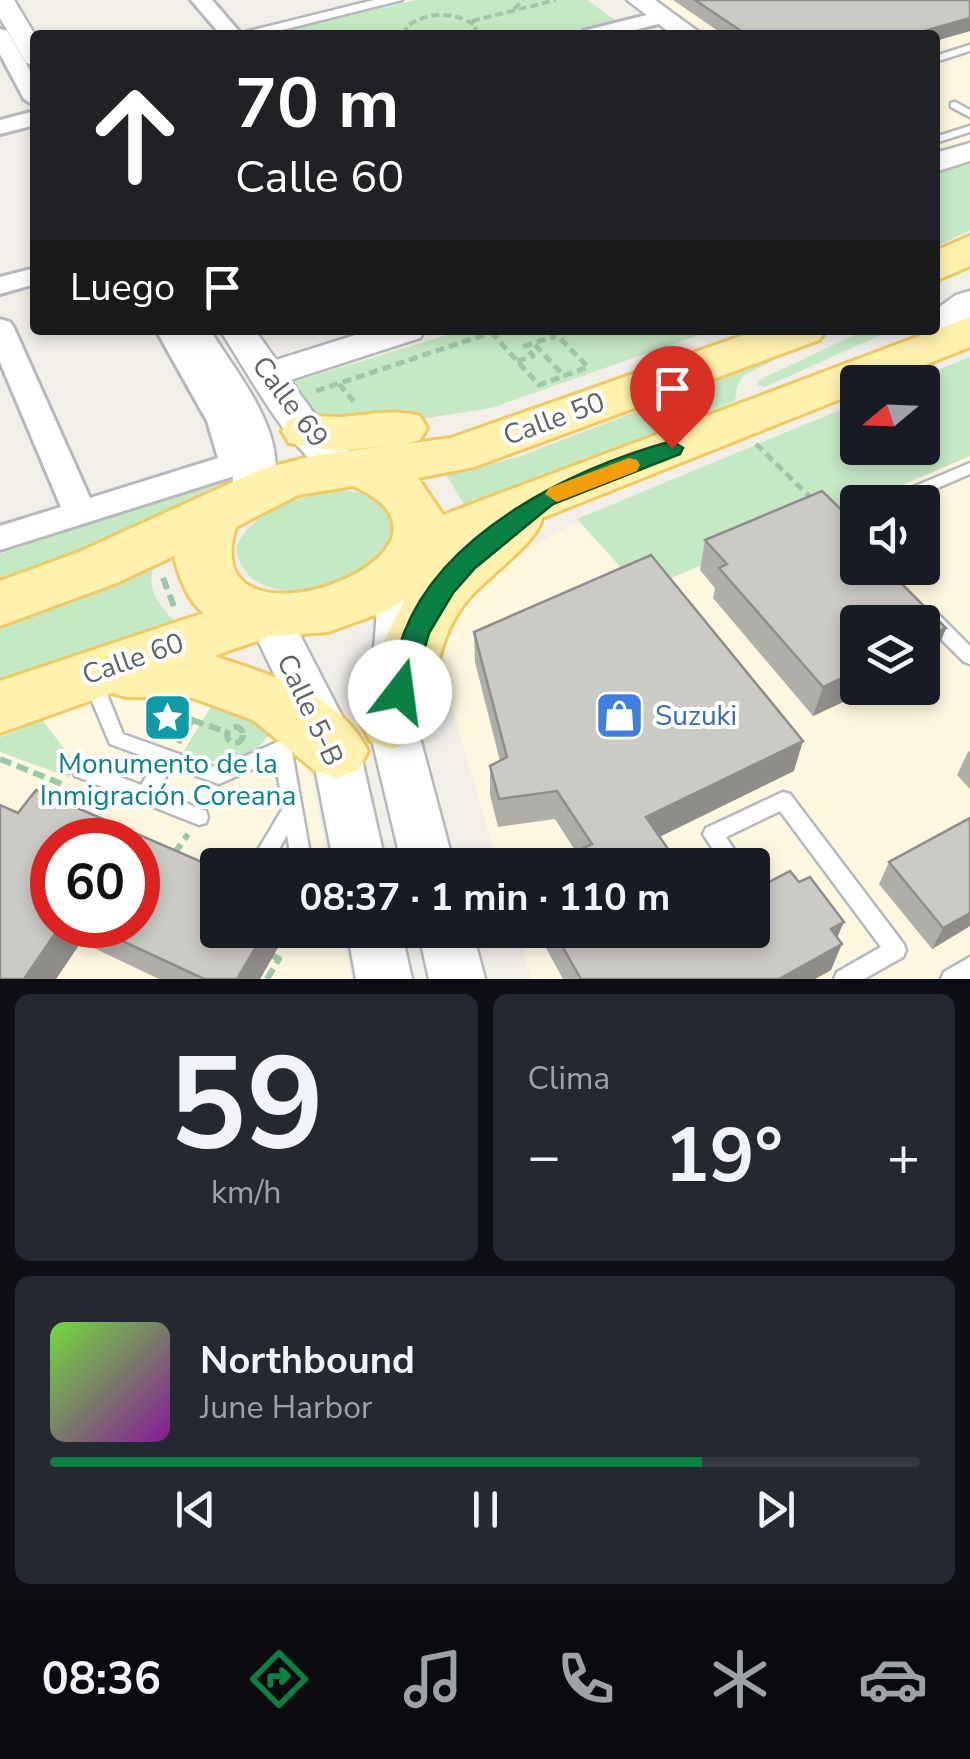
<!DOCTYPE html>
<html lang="es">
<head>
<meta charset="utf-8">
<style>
  :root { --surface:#171b24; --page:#242831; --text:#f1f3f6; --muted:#9ea1a6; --line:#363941; --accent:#0b8043 }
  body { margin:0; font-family:"Nunito Sans",sans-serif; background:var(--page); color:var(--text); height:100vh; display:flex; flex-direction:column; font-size:38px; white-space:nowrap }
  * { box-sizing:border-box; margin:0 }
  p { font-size:32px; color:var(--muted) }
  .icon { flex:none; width:55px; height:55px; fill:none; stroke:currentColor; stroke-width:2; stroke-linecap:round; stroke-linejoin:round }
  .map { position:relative; height:979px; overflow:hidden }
  .details { display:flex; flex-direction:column; gap:15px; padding:15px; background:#0d0f14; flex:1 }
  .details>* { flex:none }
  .top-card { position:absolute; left:30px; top:30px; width:910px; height:305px; border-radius:10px; box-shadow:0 5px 15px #0003; background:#202124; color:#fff; overflow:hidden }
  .needle { width:65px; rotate:251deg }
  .controls { position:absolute; left:840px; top:365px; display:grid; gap:20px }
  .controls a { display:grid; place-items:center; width:100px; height:100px; border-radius:10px; background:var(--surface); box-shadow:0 5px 15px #0003; font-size:50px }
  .speed { position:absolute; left:30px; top:818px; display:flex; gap:20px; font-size:50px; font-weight:700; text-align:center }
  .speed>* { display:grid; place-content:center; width:130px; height:130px; border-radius:50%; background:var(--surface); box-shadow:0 5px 15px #0003; line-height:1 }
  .speed .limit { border:15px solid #d22; background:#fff; color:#111 }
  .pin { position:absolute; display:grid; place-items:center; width:85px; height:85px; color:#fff; margin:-102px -42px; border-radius:50% 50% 50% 0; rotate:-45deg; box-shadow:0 0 10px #0007 }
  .pin .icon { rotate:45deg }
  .me { position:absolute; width:110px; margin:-55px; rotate:15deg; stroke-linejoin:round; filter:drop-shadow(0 0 8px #0008) }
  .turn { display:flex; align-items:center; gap:35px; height:210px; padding:0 40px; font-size:45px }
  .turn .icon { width:130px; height:130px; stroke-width:2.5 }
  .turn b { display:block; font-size:70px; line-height:85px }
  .then { display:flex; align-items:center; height:95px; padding:0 40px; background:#0003; gap:20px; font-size:38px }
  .big { font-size:75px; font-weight:700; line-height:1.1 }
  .details .tile { flex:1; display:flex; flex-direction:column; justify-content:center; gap:15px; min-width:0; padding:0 35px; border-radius:15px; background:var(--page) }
  .details .dial { align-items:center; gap:0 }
  .dial b { font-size:130px; line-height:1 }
  .song { display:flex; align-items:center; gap:30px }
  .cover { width:120px; height:120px; border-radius:15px; background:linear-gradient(135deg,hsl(100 70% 55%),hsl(290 70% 35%)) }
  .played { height:10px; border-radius:5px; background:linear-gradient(90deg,var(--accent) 75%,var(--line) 75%) }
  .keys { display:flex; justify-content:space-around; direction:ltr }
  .heat { display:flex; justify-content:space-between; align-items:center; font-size:55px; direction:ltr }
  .details .tiles { flex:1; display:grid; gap:15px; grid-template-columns:1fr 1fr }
  .tile:last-child { grid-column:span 2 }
  .trip { position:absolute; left:200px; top:848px; width:570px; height:100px; border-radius:10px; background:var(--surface); box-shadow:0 5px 15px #0003; font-weight:700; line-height:100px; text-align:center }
  .menu { display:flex; height:160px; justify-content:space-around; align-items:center; background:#090b0e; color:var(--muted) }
  .menu .icon { width:70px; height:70px }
  .menu .selected { color:var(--accent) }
  .menu b { font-size:45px; color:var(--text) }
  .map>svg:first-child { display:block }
  .commercial { fill:#fef7e0; fill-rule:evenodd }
  .green { fill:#c5e8c5 }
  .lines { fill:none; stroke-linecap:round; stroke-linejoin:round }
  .service-casing { stroke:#b5b8bc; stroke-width:5 }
  .pedestrian-casing { stroke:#b5b8bc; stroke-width:5 }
  .minor-casing { stroke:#b5b8bc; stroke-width:6 }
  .tertiary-casing { stroke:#b5b8bc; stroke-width:5 }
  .secondary-casing { stroke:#b6babf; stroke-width:5 }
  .primary-casing { stroke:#f2c960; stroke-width:6 }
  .path-far2 { stroke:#9cc7a9; stroke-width:4; stroke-dasharray:8 4; stroke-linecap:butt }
  .path-far1 { stroke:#9cc7a9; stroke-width:5; stroke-dasharray:9 5; stroke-linecap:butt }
  .path { stroke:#9cc7a9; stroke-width:6; stroke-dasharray:12 6; stroke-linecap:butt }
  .service { fill:#fff; fill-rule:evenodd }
  .pedestrian { fill:#fff; fill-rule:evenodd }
  .minor { fill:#fff; fill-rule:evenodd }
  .tertiary { fill:#fff; fill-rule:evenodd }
  .secondary { fill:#fff; fill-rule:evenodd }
  .primary { fill:#fff2af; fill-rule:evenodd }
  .wall { fill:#afaea9; fill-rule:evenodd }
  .shaded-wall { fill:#8f8d8a }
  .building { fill:#cccac5; stroke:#8f8d8a; stroke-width:2.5 }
  .route { fill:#0b8043; stroke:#07532c; stroke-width:2.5 }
  .slow { fill:#f59e0b }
  .labels { text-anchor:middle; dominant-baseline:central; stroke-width:8; stroke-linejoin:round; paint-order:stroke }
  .street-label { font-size:28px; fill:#5f6368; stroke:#fff }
  .shop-label { font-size:28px; fill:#366cbe; stroke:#fff; text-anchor:start }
  .culture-label { font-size:28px; fill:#0d838f; stroke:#fff }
</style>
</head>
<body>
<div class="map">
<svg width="970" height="979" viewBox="0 0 970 979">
  <rect width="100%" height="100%" fill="#f1efe8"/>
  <g class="commercial">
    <polygon points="621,0 970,0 970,146 935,157 935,35 671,35"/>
    <path d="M970,437V979H531L517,930H752V865H498L434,646L499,566L572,524L812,504ZM858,502H922V568H858ZM858,622H922V688H858Z"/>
    <path d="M143,687L252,706L309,762L329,865H218V930H342L351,979H0V729L108,692ZM52,840H138V925H52Z"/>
  </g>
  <g class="green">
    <polygon points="417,0 587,0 615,20 555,35 265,35"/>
    <polygon points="970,163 970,230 935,247 935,173"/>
    <polygon points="463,330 713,330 491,408 363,428 315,418 290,383"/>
    <polygon points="865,330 892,330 765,387 757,385 759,380"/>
    <polygon points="786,354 743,376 737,386 735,401 466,507 446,475 518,457"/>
    <polygon points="970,357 970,456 842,511 815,515 642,591 577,519 857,403 858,448 922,448 922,382 908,382"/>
    <polygon points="232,473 235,480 230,488 0,588 0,554"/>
    <path d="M338,490C366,491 386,500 397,527C394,535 391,548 385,556C356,592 244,616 236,547C253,509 300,496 338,490Z"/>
    <path d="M153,568C147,591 159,604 174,621L0,684V628Z"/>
    <path d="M217,697L272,728C255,765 215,767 182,754Z"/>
    <polygon points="42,720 81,770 68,777 0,752 0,737"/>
  </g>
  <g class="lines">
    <defs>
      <g id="service">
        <polygon points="970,45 970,51 935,62 935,56"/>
        <polygon points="955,102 970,110 970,117 951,107 951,103"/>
        <polygon points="970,126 970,132 935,143 935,137"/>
        <polygon points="970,463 970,474 905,502 884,502 887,498"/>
        <polygon points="858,513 858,525 851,527 858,534 858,550 852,548 832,526 835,522"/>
        <polygon points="933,614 939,615 970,646 970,664 964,662 927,625 925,620 927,615"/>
        <polygon points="93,675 99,677 102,682 123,734 218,768 296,734 302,731 308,734 311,739 308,744 292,752 312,865 292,865 287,835 270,865 249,865 283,808 275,759 219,784 172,767 157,792 206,811 208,817 206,823 199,825 75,776 72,770 75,764 81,762 141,785 156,761 110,744 84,682 87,677"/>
        <polygon points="783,792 790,794 903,943 906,950 903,957 864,979 834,979 837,972 881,947 780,811 726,837 744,865 723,865 703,834 706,828"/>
        <polygon points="970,957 970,979 941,979 944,972"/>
      </g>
      <polygon id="pedestrian" points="374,0 402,0 262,35 233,35"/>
      <g id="minor">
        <polygon points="191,0 212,0 242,35 221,35"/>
        <polygon points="663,11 673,17 670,21 615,35 580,35 583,31"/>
        <polygon points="0,29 7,31 35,79 35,106 24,99 0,54"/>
        <polygon points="35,111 35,125 0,134 0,120"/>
        <polygon points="35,268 35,284 0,294 0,277"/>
        <polygon points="0,319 10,322 14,328 90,498 218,458 207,421 156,330 184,330 237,421 252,464 247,472 0,550 0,526 61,507 0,362"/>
      </g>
      <g id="tertiary">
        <polygon points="0,0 14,0 35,35 35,65 26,63 0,18"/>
        <polygon points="627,0 655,0 703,35 673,35"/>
        <polygon points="970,143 970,161 935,172 935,153"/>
        <path d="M176,330H210C238,376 299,445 266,501L252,505L238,501C227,482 238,456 231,433C220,398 194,362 176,330Z"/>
        <path d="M220,330H255L276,360L371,330H425L420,338L290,380L320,422L367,469L361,479C350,482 341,484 331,477C285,445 250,376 220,330Z"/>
        <polygon points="401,558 416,563 422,574 416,723 454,865 402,865 368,723 380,574 386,563"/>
        <polygon points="267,597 283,602 360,751 386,865 334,865 312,752 245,614 251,602"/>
        <polygon points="347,930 401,930 412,979 356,979"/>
        <polygon points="418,930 472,930 485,979 429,979"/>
      </g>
      <path id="secondary" d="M970,291V321C953,334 943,342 921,337L917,330H935V310L956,295Z"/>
      <g id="primary">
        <polygon points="970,236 970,266 935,281 935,251"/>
        <path d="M970,317V347L882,382H858V392L542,518C539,542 482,580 465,603C433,644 436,696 414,741L392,749L370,741L361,723L383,643L405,599L389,610L328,632L271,636L214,656C270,675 340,694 368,751L358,770L336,778L314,770L253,720L193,698L126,697L112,693L0,733V681L204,613C188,602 178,574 174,556L119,582L0,626V581L79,552L262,469L317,455L386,446L336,451L289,443L282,431L289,419C307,414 320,417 338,417C366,416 392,408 420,416L427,428L420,440L405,444L451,438L758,330H826L819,340L474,467L418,478L443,515ZM353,486C502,551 191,668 236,527L298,495Z"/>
      </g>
    </defs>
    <use href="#service" class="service-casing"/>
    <use href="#pedestrian" class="pedestrian-casing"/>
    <use href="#minor" class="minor-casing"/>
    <use href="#tertiary" class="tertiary-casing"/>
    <use href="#secondary" class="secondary-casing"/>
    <use href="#primary" class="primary-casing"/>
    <g class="path-far2">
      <polyline points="514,9 523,0"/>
      <polyline points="472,21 556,0"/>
      <path d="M407,35L406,27C428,11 454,11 476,26L475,35"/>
    </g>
    <g class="path-far1">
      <polyline points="491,332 539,385 588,367 552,330"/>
      <polyline points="535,345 564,376"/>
      <polyline points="517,361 533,356 525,346 556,336"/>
      <polyline points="339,384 355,403"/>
      <polyline points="316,391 499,330"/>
      <polyline points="756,444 813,500"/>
    </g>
    <g class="path">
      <polyline points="163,578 175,609"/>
      <polyline points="192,720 227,732"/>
      <circle cx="235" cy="735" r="8"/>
      <polyline points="178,743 196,714"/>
      <polyline points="0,759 62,784"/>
      <polyline points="174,854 188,834"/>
      <polyline points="267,979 279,959 273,956"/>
    </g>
    <use href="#service" class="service"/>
    <use href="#pedestrian" class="pedestrian"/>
    <use href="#minor" class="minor"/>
    <use href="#tertiary" class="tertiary"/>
    <use href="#secondary" class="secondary"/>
    <use href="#primary" class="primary"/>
  </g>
  <g class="wall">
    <polygon points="673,0 970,0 970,31 935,41 935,35 724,35"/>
    <polygon points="705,540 858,568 946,628 934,658 922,663 922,622 858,688 873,688 813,716 713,598 715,588 700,570"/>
    <polygon points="474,632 794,771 576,852 555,819 498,827 490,795 490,766 500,761 475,662"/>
    <polygon points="970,751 970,789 957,775 968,752"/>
    <path d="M36,790L218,869V930H288L260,979H159L81,942L56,979H0V805L18,813ZM52,840H138V925H52Z"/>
    <polygon points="970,818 970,926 932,949 879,884 889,862"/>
    <polygon points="536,930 752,930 837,937 831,970 815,979 563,979"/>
  </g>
  <g class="shaded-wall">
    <polygon points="970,18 970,31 935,41 935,35 910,35"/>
    <polygon points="946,628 934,658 922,663 922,639"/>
    <polygon points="858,670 858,688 873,688 813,716 823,687"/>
    <polygon points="803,741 794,771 641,846 646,817"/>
    <polygon points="970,913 970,926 932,949 943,928"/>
    <polygon points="844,922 832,949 831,929"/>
    <polygon points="61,925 73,925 81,942 56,979 24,979"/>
    <polygon points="266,930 288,930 260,979 237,979"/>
    <polygon points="842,944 831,970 815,979 779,979"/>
  </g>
  <g class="building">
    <polygon points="695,0 970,0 970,18 910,35 747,35"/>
    <polygon points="822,491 858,526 858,568 886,568 946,628 922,639 922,622 858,622 858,670 823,687 719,568 727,564 705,540"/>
    <polygon points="651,555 803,741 646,817 679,865 549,865 592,844 557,791 499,799 490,766 507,757 474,632"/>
    <polygon points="36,790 218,869 218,930 266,930 237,979 204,979 88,925 138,925 138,840 52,840 52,925 61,925 24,979 0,979 0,805 18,813"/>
    <polygon points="970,818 970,913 943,928 889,862"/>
    <polygon points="790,871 799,882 810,877 844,922 831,929 842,944 779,979 581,979 553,930 752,930 752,891"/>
  </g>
  <path class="route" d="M672,441L683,448L680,454L553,504L475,568L453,593L429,633L410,700L400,703L391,700L387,692C393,673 397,652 404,633C443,531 574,468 672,441Z"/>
  <polygon class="slow" points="629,458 637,460 640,465 637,471 557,502 545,494 549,488"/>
  <defs>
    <symbol id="shop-square" viewBox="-11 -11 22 22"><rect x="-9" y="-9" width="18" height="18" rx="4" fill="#3f7fe0" stroke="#fff"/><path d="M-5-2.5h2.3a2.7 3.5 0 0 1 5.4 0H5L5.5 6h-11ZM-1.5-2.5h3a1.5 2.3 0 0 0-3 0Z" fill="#fff"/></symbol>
    <symbol id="sight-square" viewBox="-11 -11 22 22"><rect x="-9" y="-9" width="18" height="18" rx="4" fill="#0f9aa8" stroke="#fff"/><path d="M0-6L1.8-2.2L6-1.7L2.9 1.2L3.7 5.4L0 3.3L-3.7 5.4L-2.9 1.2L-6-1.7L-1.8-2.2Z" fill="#fff"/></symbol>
  </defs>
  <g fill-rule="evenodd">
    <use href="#shop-square" x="592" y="688" width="55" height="55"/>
    <use href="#sight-square" x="140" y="690" width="55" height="55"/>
  </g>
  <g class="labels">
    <g class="street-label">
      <text transform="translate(290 402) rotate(53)">Calle 69</text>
      <text transform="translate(554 419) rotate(-20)">Calle 50</text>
      <text transform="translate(133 659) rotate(-19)">Calle 60</text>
      <text transform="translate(310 710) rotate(65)">Calle 5-B</text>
    </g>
    <g class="shop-label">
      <text x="655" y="716">Suzuki</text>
    </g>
    <g class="culture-label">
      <text x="168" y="764">Monumento de la<tspan x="168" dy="32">Inmigración Coreana</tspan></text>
    </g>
  </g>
</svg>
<div class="controls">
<a><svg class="needle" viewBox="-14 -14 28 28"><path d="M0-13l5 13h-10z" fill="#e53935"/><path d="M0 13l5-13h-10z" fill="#9ea1a6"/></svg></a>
<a><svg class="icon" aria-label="sound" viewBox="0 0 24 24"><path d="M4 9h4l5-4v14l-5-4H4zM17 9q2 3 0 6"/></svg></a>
<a><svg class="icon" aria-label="layers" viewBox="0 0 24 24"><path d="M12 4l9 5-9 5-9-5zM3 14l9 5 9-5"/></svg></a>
</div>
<div class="speed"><div class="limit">60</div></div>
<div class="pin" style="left:672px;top:448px;background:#d93025"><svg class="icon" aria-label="arrive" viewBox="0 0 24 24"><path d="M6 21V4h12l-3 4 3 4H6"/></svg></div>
<svg class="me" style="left:400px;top:692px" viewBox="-20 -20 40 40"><circle r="19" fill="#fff"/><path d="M0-13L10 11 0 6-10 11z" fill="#0b8043"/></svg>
<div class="trip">08:37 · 1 min · 110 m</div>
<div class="top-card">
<div class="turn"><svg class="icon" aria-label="ahead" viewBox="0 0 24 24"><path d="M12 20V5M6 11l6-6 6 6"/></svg><div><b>70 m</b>Calle 60</div></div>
<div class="then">Luego<svg class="icon" aria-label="arrive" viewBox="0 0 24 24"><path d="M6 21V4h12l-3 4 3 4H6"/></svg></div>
</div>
</div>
<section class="details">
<div class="tiles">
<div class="tile dial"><b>59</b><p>km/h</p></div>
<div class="tile"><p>Clima</p>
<div class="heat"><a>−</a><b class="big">19°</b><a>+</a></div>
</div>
<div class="tile">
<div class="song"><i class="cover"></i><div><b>Northbound</b><p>June Harbor</p></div></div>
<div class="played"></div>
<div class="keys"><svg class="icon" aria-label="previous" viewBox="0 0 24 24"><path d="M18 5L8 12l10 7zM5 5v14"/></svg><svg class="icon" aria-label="pause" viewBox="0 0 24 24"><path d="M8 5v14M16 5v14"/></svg><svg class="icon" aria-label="next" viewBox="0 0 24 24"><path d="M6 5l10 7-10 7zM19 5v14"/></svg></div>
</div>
</div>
</section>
<nav class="menu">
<b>08:36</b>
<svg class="icon selected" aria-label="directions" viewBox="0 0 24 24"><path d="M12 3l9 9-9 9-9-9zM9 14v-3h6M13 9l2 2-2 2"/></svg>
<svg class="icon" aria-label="music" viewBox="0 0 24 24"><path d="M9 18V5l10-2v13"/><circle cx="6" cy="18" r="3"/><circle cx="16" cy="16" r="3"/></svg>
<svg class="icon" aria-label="phone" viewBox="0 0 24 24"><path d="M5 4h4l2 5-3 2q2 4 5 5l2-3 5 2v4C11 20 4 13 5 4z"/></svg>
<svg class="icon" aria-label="climate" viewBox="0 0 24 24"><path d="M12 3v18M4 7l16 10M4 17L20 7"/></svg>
<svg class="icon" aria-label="car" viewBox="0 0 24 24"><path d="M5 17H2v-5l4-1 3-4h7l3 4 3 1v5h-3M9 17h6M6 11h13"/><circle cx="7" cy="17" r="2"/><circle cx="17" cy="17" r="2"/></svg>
</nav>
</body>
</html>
